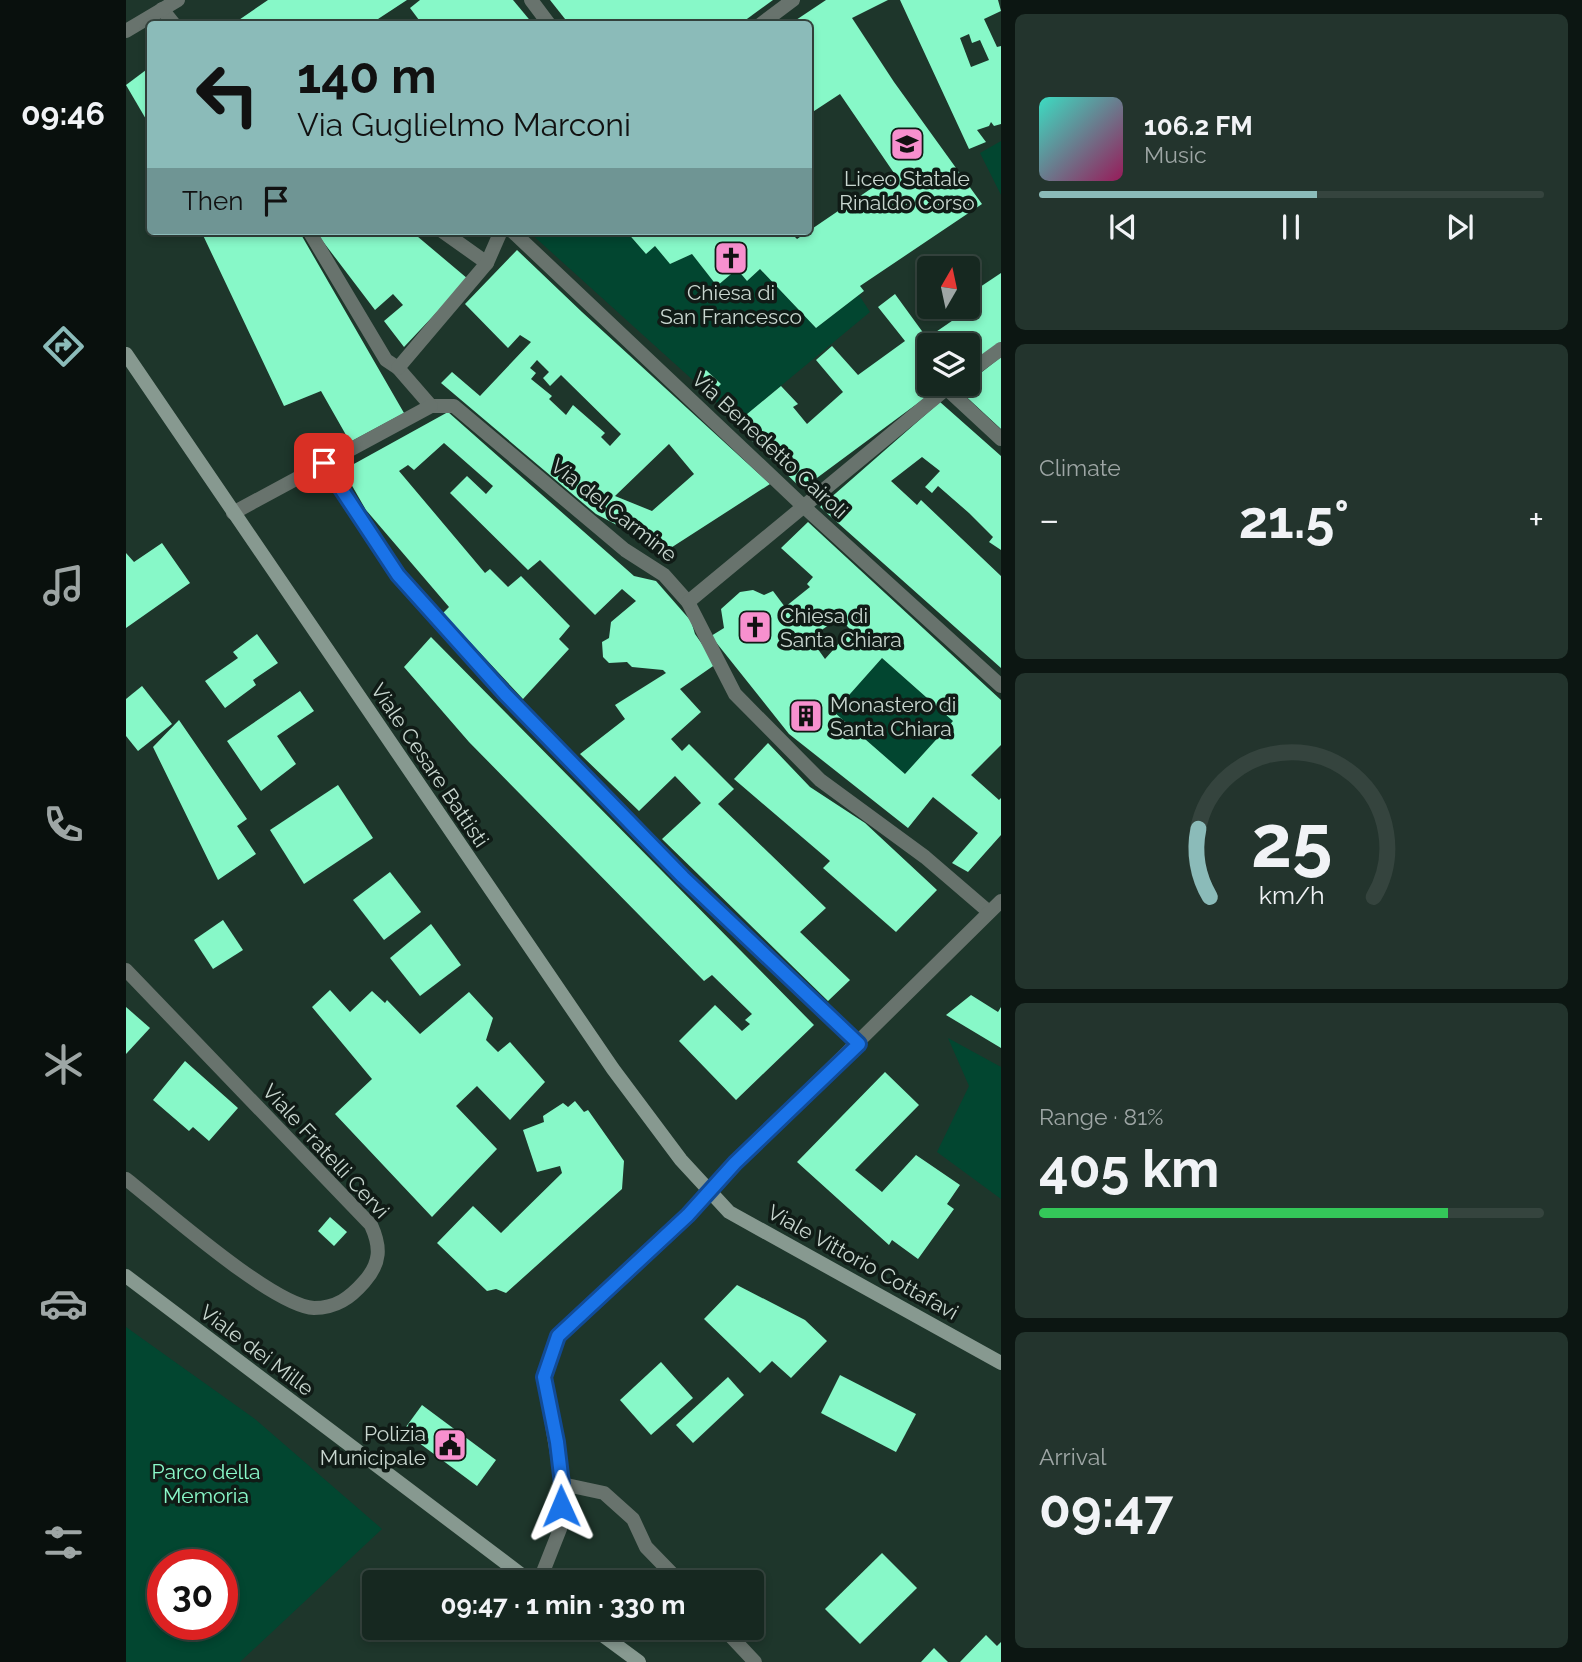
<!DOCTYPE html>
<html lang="en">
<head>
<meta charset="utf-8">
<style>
  :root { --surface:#162820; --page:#23342d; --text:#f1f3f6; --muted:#9ea6a5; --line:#35443e; --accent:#8bbbb9 }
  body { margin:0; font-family:Raleway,sans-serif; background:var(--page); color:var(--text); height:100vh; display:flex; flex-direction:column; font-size:26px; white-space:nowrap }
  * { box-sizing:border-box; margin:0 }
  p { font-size:23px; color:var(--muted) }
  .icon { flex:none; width:38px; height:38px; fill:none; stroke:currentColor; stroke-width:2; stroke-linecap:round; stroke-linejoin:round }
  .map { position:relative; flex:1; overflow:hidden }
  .details { display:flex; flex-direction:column; gap:14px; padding:14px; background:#0c1612; width:581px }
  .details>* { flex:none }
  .guide { position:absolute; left:21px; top:21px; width:665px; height:214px; border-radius:7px; box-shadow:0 4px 10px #0003,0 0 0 2px var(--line); background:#8bbbb9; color:#111; overflow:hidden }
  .needle { width:46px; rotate:9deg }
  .controls { position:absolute; left:791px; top:256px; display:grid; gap:14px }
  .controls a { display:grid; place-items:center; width:63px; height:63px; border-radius:7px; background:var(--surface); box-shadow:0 4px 10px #0003,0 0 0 2px var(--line); font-size:35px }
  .speed { position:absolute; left:21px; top:1549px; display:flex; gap:14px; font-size:35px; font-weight:700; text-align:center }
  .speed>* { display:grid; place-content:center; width:91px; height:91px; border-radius:50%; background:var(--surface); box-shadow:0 4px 10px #0003,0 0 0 2px var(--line); line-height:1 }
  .speed .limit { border:10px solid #d22; background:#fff; color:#111 }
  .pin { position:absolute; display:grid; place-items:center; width:60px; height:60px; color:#fff; margin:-30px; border-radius:14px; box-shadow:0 4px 10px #0006 }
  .me { position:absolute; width:77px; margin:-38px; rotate:359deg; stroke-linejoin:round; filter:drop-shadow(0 0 5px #0008) }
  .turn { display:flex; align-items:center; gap:24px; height:147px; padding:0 35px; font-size:32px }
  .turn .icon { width:91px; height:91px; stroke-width:2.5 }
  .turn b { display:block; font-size:49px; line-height:60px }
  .then { display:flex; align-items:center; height:66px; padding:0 35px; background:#0003; gap:14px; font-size:26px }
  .big { font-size:52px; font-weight:700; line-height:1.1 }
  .details .tile { flex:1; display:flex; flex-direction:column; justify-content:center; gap:10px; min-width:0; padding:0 24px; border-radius:10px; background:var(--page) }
  .details .dial { align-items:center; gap:0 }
  .dial svg { height:182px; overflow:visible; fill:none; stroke:var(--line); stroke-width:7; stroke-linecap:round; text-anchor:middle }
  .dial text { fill:var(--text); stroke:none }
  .song { display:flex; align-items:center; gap:21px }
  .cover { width:84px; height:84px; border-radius:10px; background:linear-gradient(135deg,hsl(170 70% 55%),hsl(330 70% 35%)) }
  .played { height:7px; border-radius:4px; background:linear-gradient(90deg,var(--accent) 55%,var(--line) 55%) }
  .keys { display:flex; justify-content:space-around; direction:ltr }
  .heat { display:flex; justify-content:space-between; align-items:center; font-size:38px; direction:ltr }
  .charge { height:10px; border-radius:5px; background:linear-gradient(90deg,#34c759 81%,var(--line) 0) }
  .trip { position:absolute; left:236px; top:1570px; width:402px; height:70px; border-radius:7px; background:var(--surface); box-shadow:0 4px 10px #0003,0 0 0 2px var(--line); font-weight:700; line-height:70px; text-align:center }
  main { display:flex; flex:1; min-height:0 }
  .tabs { display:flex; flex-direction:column; width:126px; justify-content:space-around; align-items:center; background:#09100d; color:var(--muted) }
  .tabs .icon { width:49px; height:49px }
  .tabs .current { color:var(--accent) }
  .tabs b { font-size:32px; color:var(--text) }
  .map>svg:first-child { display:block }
  .green { fill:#024630; fill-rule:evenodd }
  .building { fill:#87f8c8; fill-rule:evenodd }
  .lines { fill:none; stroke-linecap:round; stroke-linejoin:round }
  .street { stroke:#68736d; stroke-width:14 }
  .secondary { stroke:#879990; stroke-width:14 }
  .route-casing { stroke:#114b97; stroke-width:18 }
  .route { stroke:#1a73e8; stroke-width:12 }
  .labels { text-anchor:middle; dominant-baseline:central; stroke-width:7; stroke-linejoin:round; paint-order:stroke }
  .poi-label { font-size:21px; fill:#c8d6cf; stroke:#101b16 }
  .street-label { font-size:21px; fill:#c8d6cf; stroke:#101b16 }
  .park-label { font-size:21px; fill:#8afaca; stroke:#101b16 }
</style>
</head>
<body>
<main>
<nav class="tabs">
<b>09:46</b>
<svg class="icon current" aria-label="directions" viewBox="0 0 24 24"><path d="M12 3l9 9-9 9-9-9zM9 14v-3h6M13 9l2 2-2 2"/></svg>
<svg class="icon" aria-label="music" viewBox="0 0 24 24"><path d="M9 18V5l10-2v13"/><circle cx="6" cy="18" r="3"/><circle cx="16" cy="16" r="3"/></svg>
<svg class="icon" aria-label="phone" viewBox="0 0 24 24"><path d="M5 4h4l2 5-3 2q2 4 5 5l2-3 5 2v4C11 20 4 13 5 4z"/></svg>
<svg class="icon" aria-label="climate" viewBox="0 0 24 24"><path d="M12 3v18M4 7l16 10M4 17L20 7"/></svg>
<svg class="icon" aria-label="car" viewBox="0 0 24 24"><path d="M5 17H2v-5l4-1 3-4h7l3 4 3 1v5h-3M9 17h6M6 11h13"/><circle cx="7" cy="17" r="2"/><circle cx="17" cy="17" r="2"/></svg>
<svg class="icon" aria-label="filters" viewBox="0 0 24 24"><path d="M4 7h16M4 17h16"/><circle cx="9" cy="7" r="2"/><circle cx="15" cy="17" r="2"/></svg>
</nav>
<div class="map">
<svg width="875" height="1662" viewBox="0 0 875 1662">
  <rect width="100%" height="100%" fill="#1e362b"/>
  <g class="green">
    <polygon points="875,141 875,195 854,153"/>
    <polygon points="402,231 500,231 520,254 529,246 544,264 566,254 591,286 611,269 621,281 634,269 690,328 733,295 744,312 609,424 584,395 595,383 580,370 569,382"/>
    <polygon points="756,658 827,721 779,774 708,712"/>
    <polygon points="822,1038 875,1067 875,1199 811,1152 843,1086"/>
    <path d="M0,1327L129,1419L256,1529L114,1662H0ZM37,1564H96V1624H37Z"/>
  </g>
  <g class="building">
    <polygon points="142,0 281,0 252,19 256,24 107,24"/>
    <polygon points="294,0 387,0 407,24 296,24 284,8"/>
    <polygon points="424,0 647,0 614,24 443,24"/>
    <polygon points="700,0 762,0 726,18 768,82 856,204 734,286 738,291 690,328 634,269 621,281 611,269 591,286 566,254 544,264 529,246 520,254 500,231 663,231 671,239 768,173 714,94 682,115 682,24 664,24"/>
    <path d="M774,0H872L875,11L858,19L871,47L875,46V124L868,126L865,122L863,126L851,130L860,142L843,149ZM843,34L846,43L854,40L863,60L845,67L834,38Z"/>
    <polygon points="24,67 24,126 0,85"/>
    <polygon points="75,231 173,231 278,413 224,442 195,391 158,406"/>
    <polygon points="189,231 285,231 342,279 278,347 258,321 277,305 267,294 249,310"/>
    <path d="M391,250L456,312L644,484L540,551L470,514L315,383L326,372L354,396L405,342L394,335L382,348L339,304ZM411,360L423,372L417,378L424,386L435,375L495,434L484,446L475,437L479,433L447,405L440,415L423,399L426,396L405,379L410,373L404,368ZM543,444L568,474L526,511L489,496Z"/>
    <polygon points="875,273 875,342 842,366 842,345 803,345 803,383 819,383 676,489 609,424 655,386 672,404 667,407 681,424 717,392 690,360 706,346 732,375 779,341 752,307 769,294 801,338 839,312 835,306 842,306 842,295"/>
    <polygon points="875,357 875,429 833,390"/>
    <polygon points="580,370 595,384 584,395 569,382"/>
    <polygon points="814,402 875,456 875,550 863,542 867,537 843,513 812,486 806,493 799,487 814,471 796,457 765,481 791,505 795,500 875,576 875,668 694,507"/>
    <polygon points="322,412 508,576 530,581 565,621 569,634 590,664 554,689 575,712 545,739 556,751 563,744 608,789 592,804 700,908 674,932 724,980 702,1001 536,839 575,803 549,776 513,811 454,754 499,719 489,705 540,673 537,670 506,667 501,662 483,663 477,657 476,642 483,638 485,622 510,601 496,589 469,615 414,560 402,570 324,493 341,476 360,494 367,486 318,443 288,470 282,465 273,471 359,573 364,569 382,587 395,576 444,626 433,639 443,649 397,699 317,613 323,607 240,510 217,470"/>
    <path d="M682,522L875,700V745L845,775L873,800L875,798V835L842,872L826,863L852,833L807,797L782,828L663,734L585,636L598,628L595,609L614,592L627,590L638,595L647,591L659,607L684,587L681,584L687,577L655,548ZM713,618L725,630L699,659L684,638ZM756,658L827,721L779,774L708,712Z"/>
    <polygon points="36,543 64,583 0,628 0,553 8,562"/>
    <polygon points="131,634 152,663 127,680 130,685 99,708 79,681 112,658 107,652"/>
    <polygon points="305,637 688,1025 610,1100 553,1041 589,1005 616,1031 624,1024 619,1020 626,1014 586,975 578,981 343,742 278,667"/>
    <polygon points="16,686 46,724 12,751 0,736 0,699"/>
    <polygon points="174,691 188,711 151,736 170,764 135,791 101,741"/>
    <polygon points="53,720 121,819 111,826 130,854 92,880 27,747"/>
    <polygon points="642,743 684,787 739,823 811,890 770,932 697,868 704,861 608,779"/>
    <polygon points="212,785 247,838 178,884 144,830"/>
    <polygon points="264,872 295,912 258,940 227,900"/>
    <polygon points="97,920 117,950 87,969 68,940"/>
    <polygon points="305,924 335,965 294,996 264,958"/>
    <polygon points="204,990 224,1012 246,991 259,1003 261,1000 294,1034 343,992 367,1018 360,1040 372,1052 384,1042 419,1082 384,1120 351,1086 330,1106 371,1149 306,1217 209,1114 246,1079 186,1007"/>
    <polygon points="845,995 872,1012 875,1007 875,1048 820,1015"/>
    <polygon points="0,1007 24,1028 0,1054"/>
    <polygon points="59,1061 112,1108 83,1141 67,1127 63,1131 27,1100"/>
    <polygon points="759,1072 793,1105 729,1170 756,1192 790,1155 834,1185 821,1204 828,1209 792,1259 766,1240 763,1245 671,1162"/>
    <polygon points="449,1101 458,1112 462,1110 498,1161 496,1189 380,1293 370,1289 361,1291 311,1243 347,1206 375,1233 436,1173 434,1166 411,1172 397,1130 418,1122 417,1116 437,1103 442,1107"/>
    <polygon points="204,1217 221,1232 208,1246 192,1231"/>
    <polygon points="611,1285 679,1320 701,1341 665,1378 646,1361 634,1373 578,1319"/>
    <polygon points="535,1362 567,1398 525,1435 494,1400"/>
    <polygon points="714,1375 790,1414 770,1452 695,1413"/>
    <polygon points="602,1377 618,1395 567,1443 550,1425"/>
    <polygon points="296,1405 370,1460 351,1486 277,1431"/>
    <polygon points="756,1553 791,1588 734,1644 699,1609"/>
    <polygon points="860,1635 871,1646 875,1642 875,1662 834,1662"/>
    <polygon points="808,1648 822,1662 795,1662"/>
  </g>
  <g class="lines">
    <g class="street">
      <polyline points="405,0 423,24"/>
      <polyline points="36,9 48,24"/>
      <polyline points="635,24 667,0"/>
      <polyline points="0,31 52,0"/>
      <polyline points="183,231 260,360 272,368 305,406 328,406 499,550 538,575 562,602 609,694 694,780 799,857 863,912"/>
      <polyline points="316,231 361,263"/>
      <polyline points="386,231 676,505 875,686"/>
      <polyline points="272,368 361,263 375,231"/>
      <polyline points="842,373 875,349"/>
      <polyline points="820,388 875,439"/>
      <polyline points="198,463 272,575 379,694 557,877 733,1044"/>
      <polyline points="107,513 305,406"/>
      <polyline points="562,602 827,383"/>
      <path d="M0,970L245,1225C255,1247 255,1263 238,1282C224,1298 210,1308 188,1308C147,1306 37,1208 0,1179"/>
      <polyline points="436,1484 478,1493 507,1519 520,1547 554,1582"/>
      <polyline points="413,1582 434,1529 436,1484 418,1377 432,1336 562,1215 609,1163 875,901"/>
      <polyline points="597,1628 629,1662"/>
    </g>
    <g class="secondary">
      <polyline points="0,354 487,1069 555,1160 603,1212 875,1363"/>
      <polyline points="0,1276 405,1582"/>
      <polyline points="467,1628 513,1662"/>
    </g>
  </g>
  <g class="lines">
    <defs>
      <polyline id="route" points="198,463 272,575 379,694 557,877 733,1044 609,1163 562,1215 432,1336 418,1377 431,1442 436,1484 435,1506"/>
    </defs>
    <use href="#route" class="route-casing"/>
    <use href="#route" class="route"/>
  </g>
  <defs>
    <symbol id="school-square" viewBox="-11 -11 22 22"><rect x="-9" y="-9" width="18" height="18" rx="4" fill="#f790ce" stroke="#101b16"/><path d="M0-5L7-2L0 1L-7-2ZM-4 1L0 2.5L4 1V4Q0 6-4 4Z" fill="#111"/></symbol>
    <symbol id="church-square" viewBox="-11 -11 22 22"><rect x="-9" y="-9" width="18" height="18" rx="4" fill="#f790ce" stroke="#101b16"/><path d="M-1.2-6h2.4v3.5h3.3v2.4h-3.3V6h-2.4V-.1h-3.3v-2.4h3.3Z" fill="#111"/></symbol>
    <symbol id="building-square" viewBox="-11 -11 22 22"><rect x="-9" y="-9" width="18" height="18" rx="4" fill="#f790ce" stroke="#101b16"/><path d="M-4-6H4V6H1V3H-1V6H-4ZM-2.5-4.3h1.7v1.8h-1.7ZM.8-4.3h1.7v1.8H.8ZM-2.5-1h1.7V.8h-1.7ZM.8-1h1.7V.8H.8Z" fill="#111"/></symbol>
    <symbol id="civic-square" viewBox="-11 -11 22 22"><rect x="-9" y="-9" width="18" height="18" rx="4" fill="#f790ce" stroke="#101b16"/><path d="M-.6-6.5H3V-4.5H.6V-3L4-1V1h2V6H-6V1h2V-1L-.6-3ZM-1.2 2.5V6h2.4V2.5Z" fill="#111"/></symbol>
  </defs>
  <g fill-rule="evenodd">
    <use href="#school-square" x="762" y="125" width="38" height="38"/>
    <use href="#church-square" x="586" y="239" width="38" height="38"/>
    <use href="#church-square" x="610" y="608" width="38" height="38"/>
    <use href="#building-square" x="661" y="697" width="38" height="38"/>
    <use href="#civic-square" x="305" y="1426" width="38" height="38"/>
  </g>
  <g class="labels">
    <g class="poi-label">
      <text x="781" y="178">Liceo Statale<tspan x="781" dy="24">Rinaldo Corso</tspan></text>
      <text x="605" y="292">Chiesa di<tspan x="605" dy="24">San Francesco</tspan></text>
      <text x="654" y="615" text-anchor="start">Chiesa di<tspan x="654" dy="24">Santa Chiara</tspan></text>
      <text x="704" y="704" text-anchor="start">Monastero di<tspan x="704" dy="24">Santa Chiara</tspan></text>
      <text x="300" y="1433" text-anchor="end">Polizia<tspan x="300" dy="24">Municipale</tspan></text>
    </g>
    <g class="street-label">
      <text transform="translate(644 445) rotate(43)">Via Benedetto Cairoli</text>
      <text transform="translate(488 510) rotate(38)">Via del Carmine</text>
      <text transform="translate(304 765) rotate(56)">Viale Cesare Battisti</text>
      <text transform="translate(200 1151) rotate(47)">Viale Fratelli Cervi</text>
      <text transform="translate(737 1262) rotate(29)">Viale Vittorio Cottafavi</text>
      <text transform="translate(131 1350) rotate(37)">Viale dei Mille</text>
    </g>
    <g class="park-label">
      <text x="80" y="1471">Parco della<tspan x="80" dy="24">Memoria</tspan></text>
    </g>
  </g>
</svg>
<div class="controls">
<a><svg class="needle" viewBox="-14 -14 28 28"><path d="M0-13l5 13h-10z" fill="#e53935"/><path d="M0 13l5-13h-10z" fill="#9ea6a5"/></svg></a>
<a><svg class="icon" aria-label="layers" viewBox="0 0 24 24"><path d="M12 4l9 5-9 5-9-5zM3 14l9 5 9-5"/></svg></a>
</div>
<div class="speed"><div class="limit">30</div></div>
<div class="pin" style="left:198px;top:463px;background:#d93025"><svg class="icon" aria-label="arrive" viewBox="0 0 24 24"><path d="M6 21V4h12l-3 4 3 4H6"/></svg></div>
<svg class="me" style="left:435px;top:1506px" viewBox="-20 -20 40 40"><path d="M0-17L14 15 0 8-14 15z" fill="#1a73e8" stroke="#fff" stroke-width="4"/></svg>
<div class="trip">09:47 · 1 min · 330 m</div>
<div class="guide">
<div class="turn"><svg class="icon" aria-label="left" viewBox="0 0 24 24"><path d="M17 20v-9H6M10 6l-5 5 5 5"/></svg><div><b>140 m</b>Via Guglielmo Marconi</div></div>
<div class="then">Then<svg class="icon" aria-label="arrive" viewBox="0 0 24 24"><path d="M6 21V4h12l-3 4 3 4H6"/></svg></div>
</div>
</div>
<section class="details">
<div class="tile">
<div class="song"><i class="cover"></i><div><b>106.2 FM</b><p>Music</p></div></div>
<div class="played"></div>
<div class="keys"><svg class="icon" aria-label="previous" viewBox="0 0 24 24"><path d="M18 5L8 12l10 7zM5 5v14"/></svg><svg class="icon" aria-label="pause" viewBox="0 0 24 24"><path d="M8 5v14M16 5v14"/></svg><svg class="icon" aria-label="next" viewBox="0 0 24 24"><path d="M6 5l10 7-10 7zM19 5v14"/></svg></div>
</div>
<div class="tile"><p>Climate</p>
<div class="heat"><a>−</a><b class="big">21.5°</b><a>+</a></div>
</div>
<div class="tile dial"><svg viewBox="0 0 100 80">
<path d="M14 69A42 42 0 1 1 86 69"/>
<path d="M14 69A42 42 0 0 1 9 39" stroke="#8bbbb9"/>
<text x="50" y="56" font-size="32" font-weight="700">25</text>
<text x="50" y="72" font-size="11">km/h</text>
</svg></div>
<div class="tile"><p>Range · 81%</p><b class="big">405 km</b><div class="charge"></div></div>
<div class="tile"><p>Arrival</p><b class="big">09:47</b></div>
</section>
</main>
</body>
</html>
